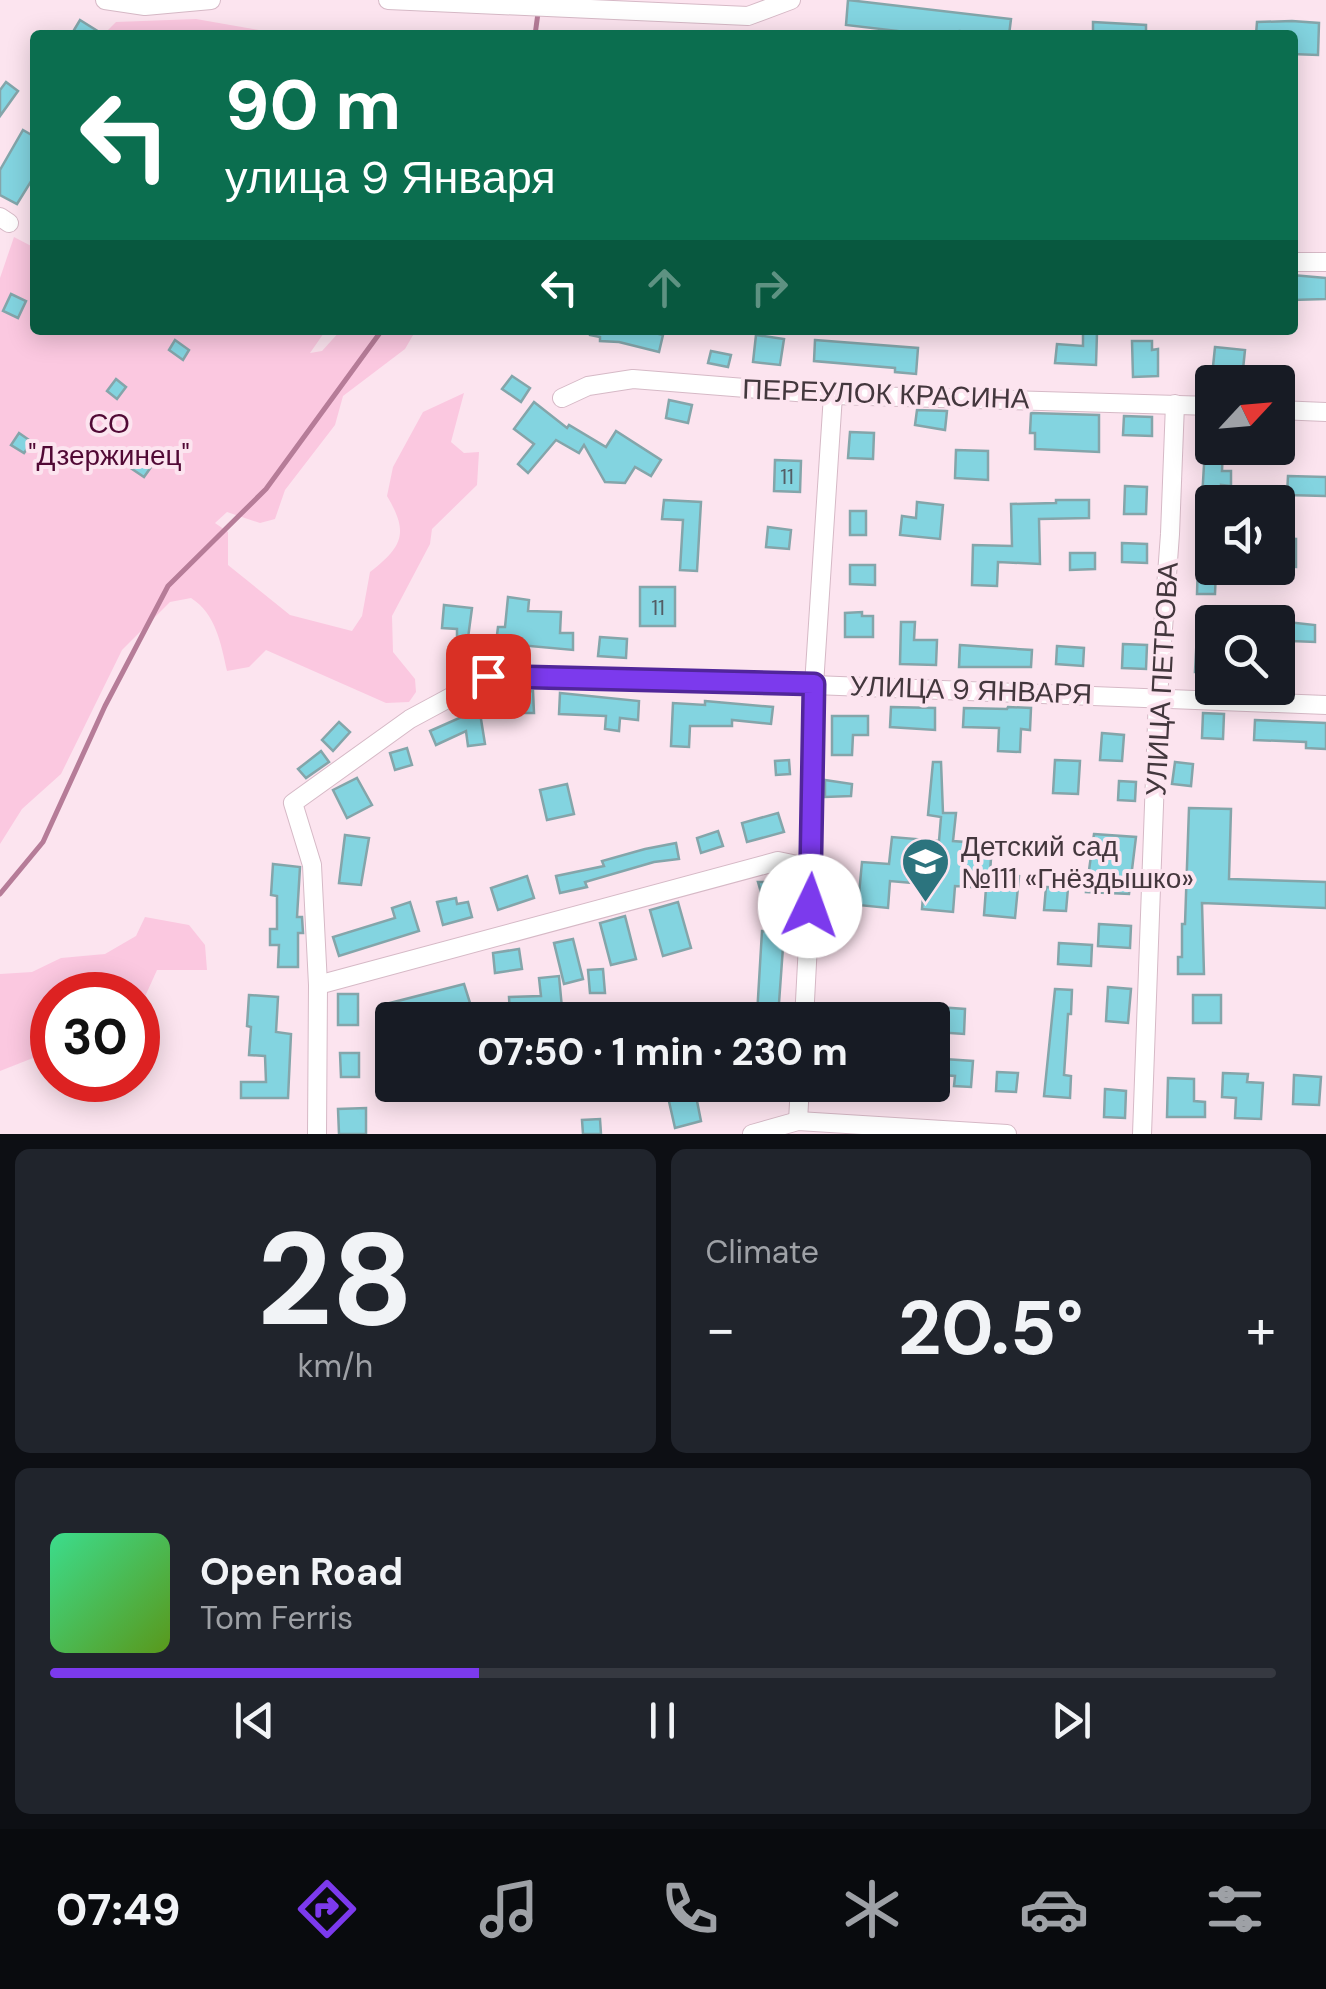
<!DOCTYPE html>
<html lang="en">
<head>
<meta charset="utf-8">
<style>
  :root { --surface:#171b24; --page:#20242c; --text:#f1f3f6; --muted:#9ea1a6; --line:#363941; --accent:#7c3aed }
  body { margin:0; font-family:"DM Sans",sans-serif; background:var(--page); color:var(--text); height:100vh; display:flex; flex-direction:column; font-size:38px; white-space:nowrap }
  * { box-sizing:border-box; margin:0 }
  p { font-size:32px; color:var(--muted) }
  .icon { flex:none; width:55px; height:55px; fill:none; stroke:currentColor; stroke-width:2; stroke-linecap:round; stroke-linejoin:round }
  .map { position:relative; height:1134px; overflow:hidden }
  .details { display:flex; flex-direction:column; gap:15px; padding:15px; background:#0d0f14; flex:1 }
  .details>* { flex:none }
  .top-card { position:absolute; left:30px; top:30px; width:1268px; height:305px; border-radius:10px; box-shadow:0 5px 25px #0003; background:#0b6e4f; color:#fff; overflow:hidden }
  .needle { width:65px; rotate:64deg }
  .tools { position:absolute; left:1195px; top:365px; display:grid; gap:20px }
  .tools a { display:grid; place-items:center; width:100px; height:100px; border-radius:10px; background:var(--surface); box-shadow:0 5px 25px #0003; font-size:50px }
  .speed { position:absolute; left:30px; top:972px; display:flex; gap:20px; font-size:50px; font-weight:700; text-align:center }
  .speed>* { display:grid; place-content:center; width:130px; height:130px; border-radius:50%; background:var(--surface); box-shadow:0 5px 25px #0003; line-height:1 }
  .speed .limit { border:15px solid #d22; background:#fff; color:#111 }
  .pin { position:absolute; display:grid; place-items:center; width:85px; height:85px; color:#fff; margin:-42px; border-radius:20px; box-shadow:0 5px 15px #0006 }
  .me { position:absolute; width:110px; margin:-55px; rotate:3deg; stroke-linejoin:round; filter:drop-shadow(0 0 8px #0008) }
  .turn { display:flex; align-items:center; gap:35px; height:210px; padding:0 30px; font-size:45px }
  .turn .icon { width:130px; height:130px; stroke-width:2.5 }
  .turn b { display:block; font-size:70px; line-height:85px }
  .lanes { display:flex; align-items:center; height:95px; padding:0 30px; background:#0003; justify-content:center; gap:50px; direction:ltr }
  .lanes .off { opacity:.35 }
  .big { font-size:75px; font-weight:700; line-height:1.1 }
  .details .card { flex:1; display:flex; flex-direction:column; justify-content:center; gap:15px; min-width:0; padding:0 35px; border-radius:15px; background:var(--page) }
  .details .dial { align-items:center; gap:0 }
  .dial b { font-size:130px; line-height:1 }
  .song { display:flex; align-items:center; gap:30px }
  .cover { width:120px; height:120px; border-radius:15px; background:linear-gradient(135deg,hsl(150 70% 55%),hsl(90 70% 35%)) }
  .played { height:10px; border-radius:5px; background:linear-gradient(90deg,var(--accent) 35%,var(--line) 35%) }
  .keys { display:flex; justify-content:space-around; direction:ltr }
  .heat { display:flex; justify-content:space-between; align-items:center; font-size:55px; direction:ltr }
  .details .tiles { flex:1; display:grid; gap:15px; grid-template-columns:1fr 1fr }
  .card:last-child { grid-column:span 2 }
  .trip { position:absolute; left:375px; top:1002px; width:575px; height:100px; border-radius:10px; background:var(--surface); box-shadow:0 5px 25px #0003; font-weight:700; line-height:100px; text-align:center }
  .menu { display:flex; height:160px; justify-content:space-around; align-items:center; background:#090b0e; color:var(--muted) }
  .menu .icon { width:70px; height:70px }
  .menu .selected { color:var(--accent) }
  .menu b { font-size:45px; color:var(--text) }
  .map>svg:first-child { display:block }
  .green { fill:#fbc8e0 }
  .lines { fill:none; stroke-linecap:round; stroke-linejoin:round }
  .stream { stroke:#b67c98; stroke-width:5 }
  .building { fill:#83d4e0; stroke:#84a5aa; stroke-width:2.5 }
  .minor-casing { stroke:#d6b9c6; stroke-width:20 }
  .minor { stroke:#fff; stroke-width:18 }
  .route-casing { stroke:#51269a; stroke-width:25 }
  .route { stroke:#7c3aed; stroke-width:18 }
  .labels { text-anchor:middle; dominant-baseline:central; stroke-width:8; stroke-linejoin:round; paint-order:stroke }
  .number-label { font-size:22px; fill:#535e66 }
  .street-label { font-size:28px; fill:#43373d; stroke:#fce4ef }
  .park-label { font-size:28px; fill:#510935; stroke:#fce4ef }
  .poi-label { font-size:28px; fill:#43373d; stroke:#fce4ef; text-anchor:start }
</style>
</head>
<body>
<div class="map">
<svg width="1326" height="1134" viewBox="0 0 1326 1134">
  <rect width="100%" height="100%" fill="#fce4ef"/>
  <g class="green">
    <polygon points="196,19 259,30 262,35 103,35 116,22"/>
    <path d="M14,237L35,248V330H326L310,353L322,351L341,330H416L405,349L343,396L335,425L285,490L275,519L260,523L227,512L215,523L228,532V565L290,615L352,631L362,616L370,572C403,546 409,533 387,496L393,467L423,412L464,393L451,442L464,453L479,452L477,485L432,529L430,544L392,616L393,652L415,679L416,692L409,702L386,703L266,650L249,667L227,671C221,644 216,614 191,598L170,602L122,650L61,774L22,809L0,844V278Z"/>
    <polygon points="145,917 189,925 205,945 207,970 157,970 138,1012 138,995 52,995 52,1068 33,1058 0,1071 0,974 32,972 61,958 105,954 136,936"/>
  </g>
  <g class="lines">
    <g class="stream">
      <polyline points="535,35 538,13"/>
      <polyline points="0,894 43,842 105,706 168,586 266,489 382,330"/>
    </g>
  </g>
  <g class="building">
    <polygon points="848,0 1011,19 1009,35 960,31 960,35 897,35 898,31 846,25"/>
    <polygon points="80,20 104,35 71,35"/>
    <polygon points="1292,21 1319,23 1318,55 1292,54 1292,35 1256,35 1257,22"/>
    <polygon points="1093,22 1146,25 1146,35 1093,35"/>
    <polygon points="6,82 18,91 0,116 0,90"/>
    <polygon points="23,130 35,137 35,175 17,204 0,195 0,170"/>
    <polygon points="1292,275 1326,278 1326,299 1292,300"/>
    <polygon points="11,294 26,301 18,318 3,311"/>
    <polygon points="590,330 643,330 663,335 659,352 619,342 600,341 600,337 590,335"/>
    <polygon points="1083,333 1097,333 1096,365 1055,363 1057,344 1083,346"/>
    <polygon points="756,335 784,339 780,365 753,362"/>
    <polygon points="175,340 189,350 183,360 169,350"/>
    <polygon points="815,340 918,348 916,374 895,372 895,368 814,361"/>
    <polygon points="1132,341 1152,341 1152,350 1158,349 1158,376 1133,377"/>
    <polygon points="1215,347 1245,350 1242,379 1212,376"/>
    <polygon points="711,351 731,355 728,367 708,363"/>
    <polygon points="1269,367 1286,369 1285,382 1267,382"/>
    <polygon points="512,376 530,388 521,402 502,389"/>
    <polygon points="116,379 126,387 117,399 107,391"/>
    <polygon points="669,400 692,405 688,423 666,418"/>
    <polygon points="534,402 567,428 569,425 606,447 616,431 661,460 651,476 635,467 625,483 605,482 584,445 579,453 556,440 528,473 518,464 534,444 514,429"/>
    <polygon points="917,410 947,411 945,430 915,425"/>
    <polygon points="1031,413 1099,415 1099,452 1035,449 1035,433 1030,433"/>
    <polygon points="1124,416 1152,417 1152,436 1123,435"/>
    <polygon points="850,432 874,433 873,459 848,458"/>
    <polygon points="19,433 32,442 24,453 11,445"/>
    <polygon points="138,448 156,460 144,477 126,465"/>
    <polygon points="1205,448 1223,448 1222,471 1231,471 1231,486 1221,485 1221,499 1202,499"/>
    <polygon points="956,450 988,451 988,480 955,478"/>
    <polygon points="775,460 801,461 800,492 774,491"/>
    <polygon points="1288,476 1326,477 1326,496 1287,495"/>
    <polygon points="1125,486 1147,487 1146,514 1124,514"/>
    <polygon points="664,500 701,502 697,571 680,570 683,520 662,519"/>
    <polygon points="1056,500 1089,500 1089,518 1039,519 1040,564 998,562 997,586 972,585 973,545 1012,546 1011,504 1056,503"/>
    <polygon points="917,502 943,505 940,539 900,535 902,516 916,518"/>
    <rect x="850" y="511" width="16" height="24"/>
    <polygon points="768,527 791,530 789,549 766,547"/>
    <polygon points="1278,538 1296,539 1296,567 1278,566"/>
    <polygon points="1122,543 1147,544 1147,563 1122,562"/>
    <polygon points="1070,553 1095,553 1095,569 1070,570"/>
    <polygon points="1198,561 1212,561 1212,568 1216,568 1215,594 1197,594"/>
    <polygon points="850,565 875,565 875,585 850,584"/>
    <rect x="640" y="587" width="35" height="39"/>
    <polygon points="508,597 529,600 528,611 561,612 560,633 573,633 573,650 496,643 498,627 505,627"/>
    <polygon points="444,605 472,608 468,638 457,637 457,629 442,628"/>
    <polygon points="862,612 862,616 873,616 873,637 845,637 845,613"/>
    <polygon points="1278,621 1315,625 1315,642 1291,641 1291,674 1278,674"/>
    <polygon points="901,622 915,622 914,640 937,640 936,665 900,664"/>
    <polygon points="1197,633 1212,633 1212,672 1195,672"/>
    <polygon points="600,637 627,639 626,658 598,656"/>
    <polygon points="1123,644 1147,645 1146,669 1122,668"/>
    <polygon points="960,645 1032,650 1031,667 959,667"/>
    <polygon points="1057,646 1084,648 1083,666 1056,664"/>
    <polygon points="533,691 534,713 480,713 485,744 468,746 466,731 436,745 430,731 464,716 464,704 496,700 496,692"/>
    <polygon points="560,693 639,701 638,720 620,718 619,731 605,729 606,716 559,714"/>
    <polygon points="705,701 773,707 771,724 732,720 732,726 690,726 689,747 671,746 673,703 705,705"/>
    <polygon points="891,707 935,708 935,730 890,727"/>
    <polygon points="1008,707 1031,708 1030,730 1021,729 1020,752 998,751 999,728 963,727 964,708 1007,709"/>
    <polygon points="1203,713 1224,714 1223,739 1202,738"/>
    <polygon points="832,716 868,716 868,735 853,735 852,755 832,755"/>
    <polygon points="1255,720 1326,723 1326,749 1306,748 1306,742 1254,740"/>
    <polygon points="339,722 350,732 333,751 322,740"/>
    <polygon points="1102,733 1124,735 1122,761 1100,760"/>
    <polygon points="407,748 412,765 395,770 390,753"/>
    <polygon points="321,751 329,762 306,778 298,769"/>
    <polygon points="789,760 790,774 776,775 775,761"/>
    <polygon points="1055,760 1080,761 1078,794 1053,793"/>
    <polygon points="933,762 941,762 943,813 956,813 953,841 992,844 990,873 1019,876 1015,918 984,915 986,888 955,886 953,912 922,909 924,884 890,881 888,908 858,905 862,862 889,864 892,837 939,841 941,817 928,815"/>
    <polygon points="1175,762 1193,764 1191,786 1172,784"/>
    <polygon points="357,778 372,805 347,818 333,790"/>
    <polygon points="825,780 852,784 851,796 825,797"/>
    <polygon points="1119,781 1136,782 1135,801 1118,800"/>
    <polygon points="567,784 574,814 547,820 540,790"/>
    <polygon points="1189,808 1231,809 1229,879 1326,882 1326,908 1202,903 1204,974 1178,974 1178,957 1182,957 1182,924 1185,924"/>
    <polygon points="778,813 784,832 747,842 742,823"/>
    <polygon points="718,831 723,846 701,853 697,838"/>
    <polygon points="1094,834 1136,837 1129,894 1086,892"/>
    <polygon points="345,835 369,838 361,885 339,883"/>
    <polygon points="676,843 679,859 654,862 585,882 587,887 560,893 556,876 604,866 602,861 645,849"/>
    <polygon points="273,864 300,867 297,917 302,917 303,933 298,933 298,967 278,967 279,945 270,945 270,929 277,929 277,896 271,895"/>
    <polygon points="527,876 534,898 498,910 491,888"/>
    <polygon points="758,882 775,882 775,906 765,906"/>
    <polygon points="1046,887 1068,888 1066,911 1044,910"/>
    <polygon points="456,898 457,904 468,902 472,917 443,925 437,902"/>
    <polygon points="410,902 419,931 339,956 333,937 395,918 392,908"/>
    <polygon points="678,902 691,948 663,956 650,910"/>
    <polygon points="625,916 636,959 611,965 600,923"/>
    <polygon points="1099,924 1131,926 1130,948 1098,946"/>
    <polygon points="762,931 784,933 778,1017 757,1015"/>
    <polygon points="573,939 583,979 564,984 554,943"/>
    <polygon points="1059,943 1092,945 1091,966 1058,964"/>
    <polygon points="519,949 522,969 495,973 493,953"/>
    <polygon points="603,969 605,993 590,993 588,970"/>
    <polygon points="559,976 562,1008 536,1010 536,1015 510,1015 509,997 541,996 539,978"/>
    <polygon points="464,984 471,1006 417,1020 395,1020 390,1003"/>
    <polygon points="1108,987 1131,989 1128,1023 1106,1021"/>
    <polygon points="1055,989 1072,990 1071,1014 1068,1014 1064,1075 1071,1076 1070,1098 1044,1096"/>
    <rect x="338" y="994" width="20" height="31"/>
    <polygon points="249,995 278,997 276,1032 291,1034 288,1098 241,1098 241,1082 266,1082 265,1056 249,1055 251,1027 247,1026"/>
    <rect x="1193" y="995" width="28" height="28"/>
    <polygon points="938,1007 965,1009 964,1034 936,1032"/>
    <polygon points="340,1053 359,1053 359,1077 341,1077"/>
    <polygon points="944,1059 973,1061 971,1087 954,1086 955,1076 943,1075"/>
    <polygon points="997,1072 1018,1073 1016,1092 996,1091"/>
    <polygon points="1223,1073 1248,1074 1247,1082 1263,1083 1261,1119 1235,1118 1236,1098 1222,1097"/>
    <polygon points="1294,1075 1321,1077 1319,1105 1293,1104"/>
    <polygon points="1168,1078 1194,1079 1194,1101 1205,1102 1205,1117 1167,1117"/>
    <polygon points="1105,1089 1126,1091 1125,1118 1104,1117"/>
    <polygon points="695,1091 701,1121 675,1128 668,1097"/>
    <polygon points="366,1108 366,1134 339,1134 338,1109"/>
    <polygon points="600,1119 601,1134 583,1134 582,1120"/>
  </g>
  <g class="lines">
    <defs>
      <g id="minor">
        <polyline points="105,0 145,6 211,0"/>
        <polyline points="388,0 748,16 791,0"/>
        <polyline points="0,217 9,223"/>
        <polyline points="1292,262 1326,262"/>
        <polyline points="562,398 588,386 633,379 833,395 1212,406"/>
        <polyline points="1278,410 1326,412"/>
        <polyline points="318,985 778,861 812,868"/>
        <polyline points="804,1020 812,868 814,685 833,395"/>
        <polyline points="798,1121 800,1085"/>
        <polyline points="317,1134 318,985 312,865 293,803 410,719 488,677 814,685 1326,705"/>
        <polyline points="752,1134 798,1121 1007,1134"/>
        <polyline points="1142,1134 1158,696 1170,534 1175,404"/>
      </g>
    </defs>
    <use href="#minor" class="minor-casing"/>
    <use href="#minor" class="minor"/>
  </g>
  <g class="lines">
    <defs>
      <polyline id="route" points="488,676 814,684 810,906"/>
    </defs>
    <use href="#route" class="route-casing"/>
    <use href="#route" class="route"/>
  </g>
  <defs>
    <symbol id="school-pin" viewBox="-11 -11 22 30"><path d="M0 17L-7.5 6A9.5 9.5 0 1 1 7.5 6Z" fill="#2c747e" stroke="#fce4ef"/><path d="M0-5L7-2L0 1L-7-2ZM-4 1L0 2.5L4 1V4Q0 6-4 4Z" fill="#fff"/></symbol>
  </defs>
  <g fill-rule="evenodd">
    <use href="#school-pin" x="898" y="834" width="55" height="75"/>
  </g>
  <g class="labels">
    <g class="number-label">
      <text x="787" y="476">11</text>
      <text x="658" y="607">11</text>
    </g>
    <g class="street-label">
      <text transform="translate(886 394) rotate(2)">ПЕРЕУЛОК КРАСИНА</text>
      <text transform="translate(1162 679) rotate(-87)">УЛИЦА ПЕТРОВА</text>
      <text transform="translate(971 690) rotate(2)">УЛИЦА 9 ЯНВАРЯ</text>
    </g>
    <g class="park-label">
      <text x="109" y="423">СО<tspan x="109" dy="32">"Дзержинец"</tspan></text>
    </g>
    <g class="poi-label">
      <text x="961" y="846">Детский сад<tspan x="961" dy="32">№111 «Гнёздышко»</tspan></text>
    </g>
  </g>
</svg>
<div class="tools">
<a><svg class="needle" viewBox="-14 -14 28 28"><path d="M0-13l5 13h-10z" fill="#e53935"/><path d="M0 13l5-13h-10z" fill="#9ea1a6"/></svg></a>
<a><svg class="icon" aria-label="sound" viewBox="0 0 24 24"><path d="M4 9h4l5-4v14l-5-4H4zM17 9q2 3 0 6"/></svg></a>
<a><svg class="icon" aria-label="search" viewBox="0 0 24 24"><circle cx="10" cy="10" r="6"/><path d="M15 15l6 6"/></svg></a>
</div>
<div class="speed"><div class="limit">30</div></div>
<div class="pin" style="left:488px;top:676px;background:#d93025"><svg class="icon" aria-label="arrive" viewBox="0 0 24 24"><path d="M6 21V4h12l-3 4 3 4H6"/></svg></div>
<svg class="me" style="left:810px;top:906px" viewBox="-20 -20 40 40"><circle r="19" fill="#fff"/><path d="M0-13L10 11 0 6-10 11z" fill="#7c3aed"/></svg>
<div class="trip">07:50 · 1 min · 230 m</div>
<div class="top-card">
<div class="turn"><svg class="icon" aria-label="left" viewBox="0 0 24 24"><path d="M17 20v-9H6M10 6l-5 5 5 5"/></svg><div><b>90 m</b>улица 9 Января</div></div>
<div class="lanes"><svg class="icon" aria-label="left" viewBox="0 0 24 24"><path d="M17 20v-9H6M10 6l-5 5 5 5"/></svg><svg class="icon off" aria-label="ahead" viewBox="0 0 24 24"><path d="M12 20V5M6 11l6-6 6 6"/></svg><svg class="icon off" aria-label="right" viewBox="0 0 24 24"><path d="M7 20v-9h11M14 6l5 5-5 5"/></svg></div>
</div>
</div>
<section class="details">
<div class="tiles">
<div class="card dial"><b>28</b><p>km/h</p></div>
<div class="card"><p>Climate</p>
<div class="heat"><a>−</a><b class="big">20.5°</b><a>+</a></div>
</div>
<div class="card">
<div class="song"><i class="cover"></i><div><b>Open Road</b><p>Tom Ferris</p></div></div>
<div class="played"></div>
<div class="keys"><svg class="icon" aria-label="previous" viewBox="0 0 24 24"><path d="M18 5L8 12l10 7zM5 5v14"/></svg><svg class="icon" aria-label="pause" viewBox="0 0 24 24"><path d="M8 5v14M16 5v14"/></svg><svg class="icon" aria-label="next" viewBox="0 0 24 24"><path d="M6 5l10 7-10 7zM19 5v14"/></svg></div>
</div>
</div>
</section>
<nav class="menu">
<b>07:49</b>
<svg class="icon selected" aria-label="directions" viewBox="0 0 24 24"><path d="M12 3l9 9-9 9-9-9zM9 14v-3h6M13 9l2 2-2 2"/></svg>
<svg class="icon" aria-label="music" viewBox="0 0 24 24"><path d="M9 18V5l10-2v13"/><circle cx="6" cy="18" r="3"/><circle cx="16" cy="16" r="3"/></svg>
<svg class="icon" aria-label="phone" viewBox="0 0 24 24"><path d="M5 4h4l2 5-3 2q2 4 5 5l2-3 5 2v4C11 20 4 13 5 4z"/></svg>
<svg class="icon" aria-label="climate" viewBox="0 0 24 24"><path d="M12 3v18M4 7l16 10M4 17L20 7"/></svg>
<svg class="icon" aria-label="car" viewBox="0 0 24 24"><path d="M5 17H2v-5l4-1 3-4h7l3 4 3 1v5h-3M9 17h6M6 11h13"/><circle cx="7" cy="17" r="2"/><circle cx="17" cy="17" r="2"/></svg>
<svg class="icon" aria-label="filters" viewBox="0 0 24 24"><path d="M4 7h16M4 17h16"/><circle cx="9" cy="7" r="2"/><circle cx="15" cy="17" r="2"/></svg>
</nav>
</body>
</html>
